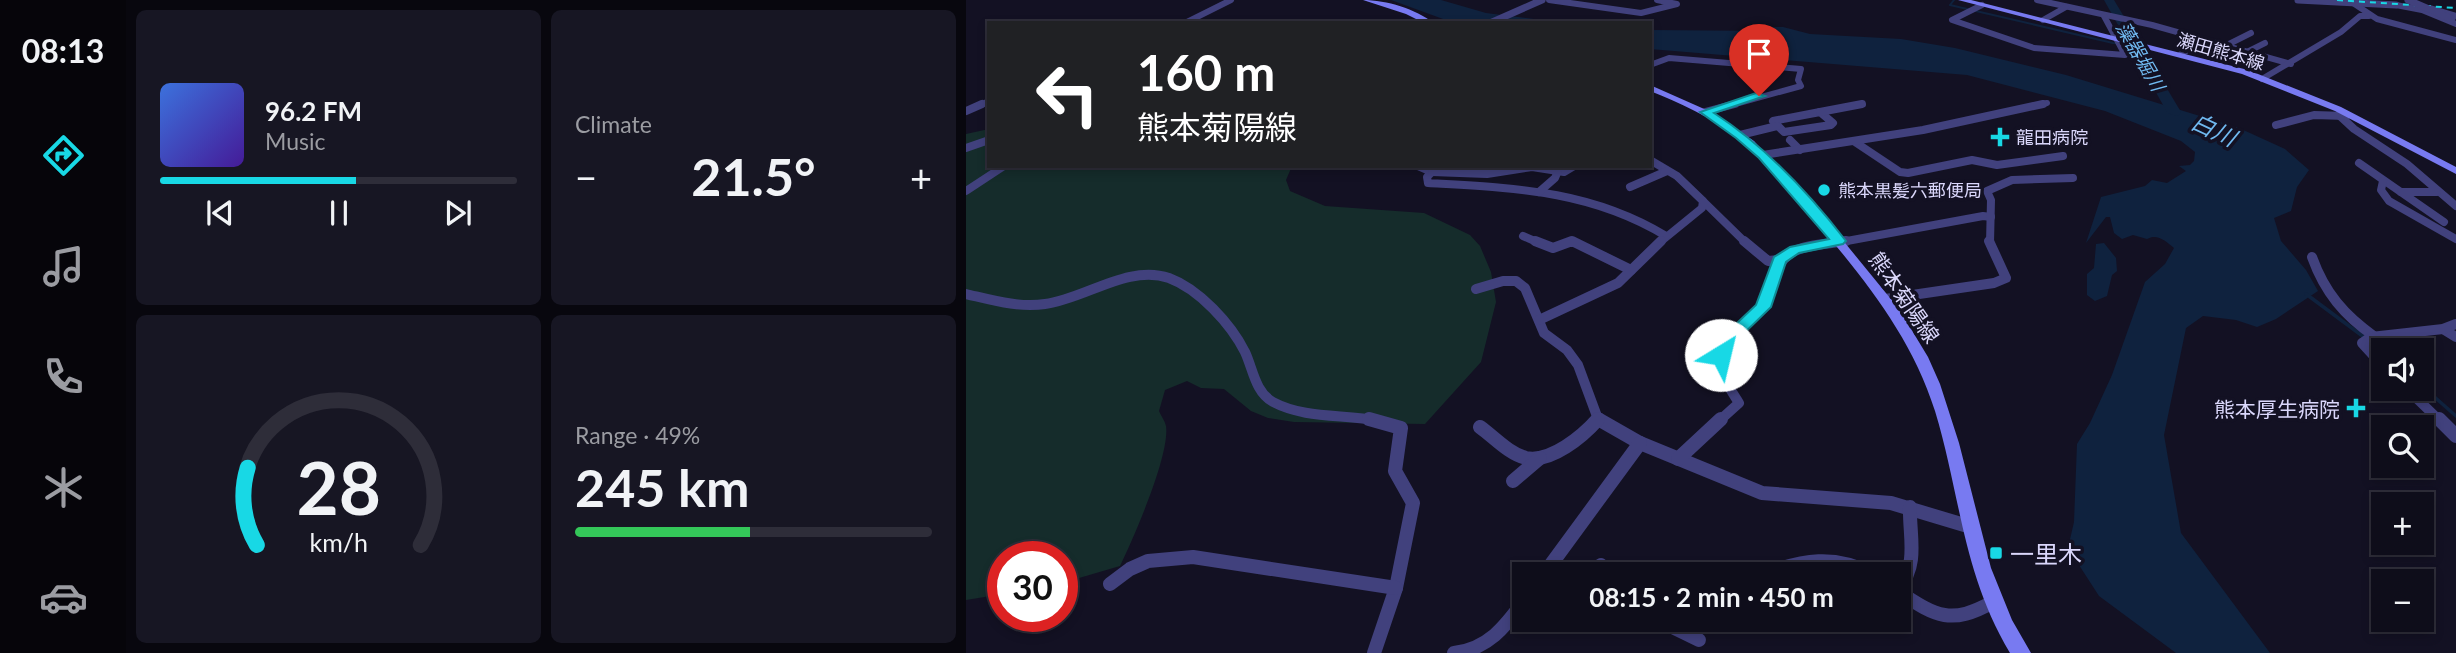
<!DOCTYPE html>
<html lang="en">
<head>
<meta charset="utf-8">
<style>
  :root { --surface:#0e0d1a; --page:#171623; --text:#f1f3f6; --muted:#9b9ca2; --line:#2e2d39; --accent:#18d8e5 }
  body { margin:0; font-family:Lato,"Noto Sans JP",sans-serif; background:var(--page); color:var(--text); height:100vh; display:flex; flex-direction:column; font-size:26px; white-space:nowrap }
  * { box-sizing:border-box; margin:0 }
  p { font-size:23px; color:var(--muted) }
  .icon { flex:none; width:38px; height:38px; fill:none; stroke:currentColor; stroke-width:2; stroke-linecap:round; stroke-linejoin:round }
  .map { position:relative; flex:1; overflow:hidden }
  .drawer { display:flex; flex-direction:column; gap:10px; padding:10px; background:#08070e; width:840px }
  .drawer>* { flex:none }
  .hud { position:absolute; left:21px; top:21px; width:665px; height:147px; border-radius:0px; box-shadow:0 4px 10px #0003,0 0 0 2px var(--line); background:#202124; color:#fff; overflow:hidden }
  .tools { position:absolute; left:1405px; top:338px; display:grid; gap:14px }
  .tools a { display:grid; place-items:center; width:63px; height:63px; border-radius:0px; background:var(--surface); box-shadow:0 4px 10px #0003,0 0 0 2px var(--line); font-size:35px }
  .speed { position:absolute; left:21px; top:541px; display:flex; gap:14px; font-size:35px; font-weight:700; text-align:center }
  .speed>* { display:grid; place-content:center; width:91px; height:91px; border-radius:50%; background:var(--surface); box-shadow:0 4px 10px #0003,0 0 0 2px var(--line); line-height:1 }
  .speed .limit { border:10px solid #d22; background:#fff; color:#111 }
  .pin { position:absolute; display:grid; place-items:center; width:60px; height:60px; color:#fff; margin:-72px -30px; border-radius:50% 50% 50% 0; rotate:-45deg; box-shadow:0 0 7px #0007 }
  .pin .icon { rotate:45deg }
  .me { position:absolute; width:77px; margin:-38px; rotate:36deg; stroke-linejoin:round; filter:drop-shadow(0 0 5px #0008) }
  .turn { display:flex; align-items:center; gap:24px; height:147px; padding:0 35px; font-size:32px }
  .turn .icon { width:91px; height:91px; stroke-width:2.5 }
  .turn b { display:block; font-size:49px; line-height:60px }
  .big { font-size:52px; font-weight:700; line-height:1.1 }
  .drawer .widget { flex:1; display:flex; flex-direction:column; justify-content:center; gap:10px; min-width:0; padding:0 24px; border-radius:10px; background:var(--page) }
  .drawer .dial { align-items:center; gap:0 }
  .dial svg { height:182px; overflow:visible; fill:none; stroke:var(--line); stroke-width:7; stroke-linecap:round; text-anchor:middle }
  .dial text { fill:var(--text); stroke:none }
  .song { display:flex; align-items:center; gap:21px }
  .cover { width:84px; height:84px; border-radius:10px; background:linear-gradient(135deg,hsl(220 70% 55%),hsl(260 70% 35%)) }
  .played { height:7px; border-radius:4px; background:linear-gradient(90deg,var(--accent) 55%,var(--line) 55%) }
  .keys { display:flex; justify-content:space-around; direction:ltr }
  .heat { display:flex; justify-content:space-between; align-items:center; font-size:38px; direction:ltr }
  .charge { height:10px; border-radius:5px; background:linear-gradient(90deg,#34c759 49%,var(--line) 0) }
  .drawer .tiles { flex:1; display:grid; gap:10px; grid-template-columns:repeat(2,1fr) }
  .trip { position:absolute; left:546px; top:562px; width:399px; height:70px; border-radius:0px; background:var(--surface); box-shadow:0 4px 10px #0003,0 0 0 2px var(--line); font-weight:700; line-height:70px; text-align:center }
  main { display:flex; flex:1; min-height:0 }
  .tab-bar { display:flex; flex-direction:column; width:126px; justify-content:space-around; align-items:center; background:#06050a; color:var(--muted) }
  .tab-bar .icon { width:49px; height:49px }
  .tab-bar .selected { color:var(--accent) }
  .tab-bar b { font-size:32px; color:var(--text) }
  .map>svg:first-child { display:block }
  .green { fill:#152c2b }
  .water { fill:#0f223e }
  .lines { fill:none; stroke-linecap:round; stroke-linejoin:round }
  .stream-far1 { stroke:#0f223e; stroke-width:2 }
  .stream { stroke:#0f223e; stroke-width:3.5 }
  .river { fill:#0f223e; fill-rule:evenodd }
  .minor-far3 { stroke:#41417d; stroke-width:6 }
  .minor-far2 { stroke:#41417d; stroke-width:8 }
  .minor-far1 { stroke:#41417d; stroke-width:10 }
  .minor { stroke:#41417d; stroke-width:14 }
  .tertiary { stroke:#41417d; stroke-width:7 }
  .secondary { fill:#787af1; fill-rule:evenodd }
  .rail { stroke:#18d8e5; stroke-width:2; stroke-dasharray:6 5; stroke-linecap:butt }
  .tertiary-bridge { stroke:#41417d; stroke-width:7 }
  .route { fill:#18d8e5; stroke:#108c95; stroke-width:2 }
  .poi-dot { fill:#18d8e5; stroke:#131123; stroke-width:2.5 }
  .labels { text-anchor:middle; dominant-baseline:central; stroke-width:7; stroke-linejoin:round; paint-order:stroke }
  .far-street-label { font-size:18px; fill:#dad7fb; stroke:#131123 }
  .far-poi-label { font-size:18px; fill:#dad7fb; stroke:#131123; text-anchor:start }
  .far-water-label { font-size:19px; font-style:italic; fill:#70b9f0; stroke:#131123 }
  .street-label { font-size:21px; fill:#dad7fb; stroke:#131123 }
  .poi-label { font-size:21px; fill:#dad7fb; stroke:#131123; text-anchor:end }
  .water-label { font-size:23px; font-style:italic; fill:#70b9f0; stroke:#131123 }
  .near-poi-label { font-size:24px; fill:#dad7fb; stroke:#131123; text-anchor:start }
</style>
</head>
<body>
<main>
<nav class="tab-bar">
<b>08:13</b>
<svg class="icon selected" aria-label="directions" viewBox="0 0 24 24"><path d="M12 3l9 9-9 9-9-9zM9 14v-3h6M13 9l2 2-2 2"/></svg>
<svg class="icon" aria-label="music" viewBox="0 0 24 24"><path d="M9 18V5l10-2v13"/><circle cx="6" cy="18" r="3"/><circle cx="16" cy="16" r="3"/></svg>
<svg class="icon" aria-label="phone" viewBox="0 0 24 24"><path d="M5 4h4l2 5-3 2q2 4 5 5l2-3 5 2v4C11 20 4 13 5 4z"/></svg>
<svg class="icon" aria-label="climate" viewBox="0 0 24 24"><path d="M12 3v18M4 7l16 10M4 17L20 7"/></svg>
<svg class="icon" aria-label="car" viewBox="0 0 24 24"><path d="M5 17H2v-5l4-1 3-4h7l3 4 3 1v5h-3M9 17h6M6 11h13"/><circle cx="7" cy="17" r="2"/><circle cx="17" cy="17" r="2"/></svg>
</nav>
<section class="drawer">
<div class="tiles">
<div class="widget">
<div class="song"><i class="cover"></i><div><b>96.2 FM</b><p>Music</p></div></div>
<div class="played"></div>
<div class="keys"><svg class="icon" aria-label="previous" viewBox="0 0 24 24"><path d="M18 5L8 12l10 7zM5 5v14"/></svg><svg class="icon" aria-label="pause" viewBox="0 0 24 24"><path d="M8 5v14M16 5v14"/></svg><svg class="icon" aria-label="next" viewBox="0 0 24 24"><path d="M6 5l10 7-10 7zM19 5v14"/></svg></div>
</div>
<div class="widget"><p>Climate</p>
<div class="heat"><a>−</a><b class="big">21.5°</b><a>+</a></div>
</div>
<div class="widget dial"><svg viewBox="0 0 100 80">
<path d="M14 69A42 42 0 1 1 86 69"/>
<path d="M14 69A42 42 0 0 1 10 35" stroke="#18d8e5"/>
<text x="50" y="56" font-size="32" font-weight="700">28</text>
<text x="50" y="72" font-size="11">km/h</text>
</svg></div>
<div class="widget"><p>Range · 49%</p><b class="big">245 km</b><div class="charge"></div></div>
</div>
</section>
<div class="map">
<svg width="1490" height="653" viewBox="0 0 1490 653">
  <rect width="100%" height="100%" fill="#131123"/>
  <path class="green" d="M23,129V166H326L320,180L324,191L359,206L458,213L504,235L514,246L525,272L530,302L515,362L459,424L328,422L302,418L285,411L258,389L235,388L221,381L199,390L193,411C195,416 199,421 200,426C204,455 168,537 154,566L96,583V556H37V594L0,600V134Z"/>
  <g class="water">
    <polygon points="425,0 475,0 520,13 600,23 488,23"/>
    <path d="M804,27H817L844,34L935,39L989,48L1100,75L1273,128L1319,149L1343,170L1331,187L1325,211L1308,218L1315,241L1340,270L1352,291L1310,319L1291,327L1270,320L1237,316L1220,328L1198,435L1215,533L1304,653H1210L1133,596L1102,548L1108,522L1111,444L1124,423L1146,375L1179,282L1199,264L1208,248C1200,241 1191,233 1181,239L1167,235L1156,239L1148,233L1144,217H1140L1120,243L1135,197L1179,186L1186,180L1201,183L1220,171L1213,166L1224,165L1228,161L1229,152L1215,141L1139,111L1001,75L684,49V30L797,31Z"/>
    <polygon points="1138,243 1150,258 1151,271 1146,275 1141,296 1129,301 1121,295 1121,274 1128,268 1130,244"/>
  </g>
  <g class="lines">
    <polyline class="stream-far1" points="988,0 984,5 1147,43 1163,44"/>
    <g class="stream">
      <polyline points="1340,294 1418,352"/>
      <polyline points="1456,386 1490,416"/>
    </g>
    <polygon class="river" points="1138,0 1148,0 1215,112 1213,115 1208,116 1201,112"/>
    <g class="minor-far3">
      <polyline points="583,0 675,13 711,4 691,0"/>
      <polyline points="1071,0 1186,25 1325,64"/>
      <polyline points="1387,3 1411,19 1490,40"/>
      <polyline points="1016,5 986,20 1068,48 1159,55 1138,16"/>
      <polyline points="1430,5 1456,10 1490,24"/>
      <polyline points="1464,8 1490,16"/>
      <polyline points="1077,20 1100,7"/>
      <polyline points="219,23 265,0"/>
      <polyline points="1259,46 1285,33"/>
      <polyline points="1281,52 1299,43"/>
      <polyline points="1215,54 1240,40"/>
      <polyline points="684,65 703,58 835,69 832,80 835,86 762,106"/>
      <polyline points="1296,79 1375,32 1394,16 1403,16"/>
      <polyline points="12,106 23,101"/>
      <polyline points="887,106 896,104"/>
      <polyline points="1068,106 1081,103"/>
    </g>
    <g class="minor-far2">
      <polyline points="0,111 16,104"/>
      <polyline points="739,112 769,104"/>
      <polygon points="854,112 867,123 865,125 818,132 807,121"/>
      <polyline points="854,112 896,104"/>
      <polyline points="1374,116 1388,129 1441,164 1490,206"/>
      <polyline points="1310,125 1348,115 1380,116"/>
      <polyline points="774,135 811,126"/>
      <polyline points="824,140 834,150"/>
      <polyline points="889,142 934,172 942,173 1006,160 1031,165 1097,156"/>
      <polyline points="0,148 23,140"/>
      <polyline points="797,155 957,130 1077,104"/>
      <polyline points="684,160 711,176 737,201 736,208 693,243"/>
      <polyline points="1393,163 1478,222"/>
      <path d="M452,166L466,172L461,177L462,183C548,188 624,190 700,236"/>
      <polyline points="592,171 598,172 608,166"/>
      <polyline points="466,172 521,174 566,167 592,171 589,178 573,192"/>
      <polyline points="1417,181 1415,190 1423,201 1490,239"/>
      <polyline points="664,187 701,171"/>
      <polyline points="0,191 38,166"/>
      <polyline points="1435,192 1471,192"/>
      <polyline points="737,201 780,243"/>
      <polyline points="557,236 573,243"/>
      <polyline points="602,243 609,243"/>
      <polyline points="870,243 1017,216 1025,217"/>
      <polyline points="1024,243 1025,200 1021,191 1046,180 1107,178"/>
    </g>
    <g class="minor-far1">
      <polyline points="569,241 587,248 606,241 665,270"/>
      <polyline points="778,241 802,261 813,260"/>
      <path d="M1346,257C1359,293 1378,315 1409,337"/>
      <polyline points="510,289 537,281 550,281 559,288 578,333 601,350 612,365 632,419 636,421"/>
      <path d="M0,294C26,300 53,308 79,304C119,299 162,264 203,278C233,289 265,324 279,352C287,369 289,392 307,402C339,419 378,414 412,421"/>
      <polyline points="919,299 1028,283 1040,278 1023,241"/>
      <polyline points="573,320 652,283 695,241"/>
      <polyline points="1477,329 1490,337"/>
      <polyline points="1418,367 1396,343 1405,337 1477,329 1490,324"/>
      <polyline points="1440,388 1474,421"/>
      <polyline points="630,421 632,419"/>
      <path d="M753,421L773,403C765,390 753,375 755,358C758,338 784,324 795,308C807,290 806,264 827,252C840,244 864,244 880,241"/>
    </g>
    <g class="minor">
      <polyline points="403,419 435,428 429,471 447,503 430,588 408,653"/>
      <polyline points="632,419 674,443 796,493 925,503 1005,527"/>
      <polyline points="1473,419 1490,436"/>
      <path d="M514,427C528,437 543,454 560,458C585,463 617,436 632,419"/>
      <polyline points="712,459 755,419"/>
      <polyline points="547,481 574,458"/>
      <polyline points="578,574 674,443"/>
      <polyline points="630,574 635,565"/>
      <path d="M798,574C837,560 868,554 906,574"/>
      <polyline points="144,584 164,569 182,561 227,557 430,588"/>
      <path d="M933,587C953,564 943,535 944,507"/>
      <path d="M933,592C971,617 985,625 1027,602"/>
      <polyline points="692,620 733,640"/>
      <path d="M488,653C522,649 539,627 558,601"/>
    </g>
    <g class="tertiary">
      <polyline points="1332,0 1430,5"/>
      <polyline points="524,23 576,0"/>
    </g>
    <g class="secondary">
      <path d="M397,0C421,0 449,9 468,23H458L440,14Z"/>
      <polygon points="992,0 1005,0 1282,70 1375,107 1490,167 1490,174 1369,111 1276,74"/>
      <path d="M684,85L745,112L788,141L857,216L933,309L962,357L974,384L993,443L1025,568L1046,620L1065,653H1044C996,572 995,497 969,411C945,335 896,276 845,216C821,188 798,158 768,135C743,116 714,103 684,91Z"/>
    </g>
    <polyline class="rail" points="1371,0 1490,8"/>
    <polyline class="tertiary-bridge" points="1442,0 1486,19"/>
  </g>
  <path class="route" d="M790,93L799,96L748,113C799,146 843,193 880,241L877,244L833,253L820,262L805,307L766,345L761,359L755,361L747,355L753,340L790,305L808,257L824,247L863,239L793,158L770,138L734,112Z"/>
  <g class="poi-dot">
    <path d="M1030.5 126.5h7v7h7v7h-7v7h-7v-7h-7v-7h7z"/>
    <circle cx="858" cy="190" r="7"/>
    <path d="M1386.5 397.5h7v7h7v7h-7v7h-7v-7h-7v-7h7z"/>
    <rect x="1023" y="546" width="14" height="14" rx="3.5"/>
  </g>
  <g class="labels">
    <g class="far-street-label">
      <text transform="translate(1255 51) rotate(16)">瀬田熊本線</text>
    </g>
    <g class="far-poi-label">
      <text x="1050" y="137">龍田病院</text>
      <text x="872" y="190">熊本黒髪六郵便局</text>
    </g>
    <g class="far-water-label">
      <text transform="translate(1175 56) rotate(60)">藻器堀川</text>
    </g>
    <g class="street-label">
      <text transform="translate(939 297) rotate(55)">熊本菊陽線</text>
    </g>
    <g class="poi-label">
      <text x="1374" y="408">熊本厚生病院</text>
    </g>
    <g class="water-label">
      <text transform="translate(1248 129) rotate(25)">白川</text>
    </g>
    <g class="near-poi-label">
      <text x="1044" y="553">一里木</text>
    </g>
  </g>
</svg>
<div class="tools">
<a><svg class="icon" aria-label="sound" viewBox="0 0 24 24"><path d="M4 9h4l5-4v14l-5-4H4zM17 9q2 3 0 6"/></svg></a>
<a><svg class="icon" aria-label="search" viewBox="0 0 24 24"><circle cx="10" cy="10" r="6"/><path d="M15 15l6 6"/></svg></a>
<a>+</a>
<a>−</a>
</div>
<div class="speed"><div class="limit">30</div></div>
<div class="pin" style="left:793px;top:96px;background:#d93025"><svg class="icon" aria-label="arrive" viewBox="0 0 24 24"><path d="M6 21V4h12l-3 4 3 4H6"/></svg></div>
<svg class="me" style="left:755px;top:355px" viewBox="-20 -20 40 40"><circle r="19" fill="#fff"/><path d="M0-13L10 11 0 6-10 11z" fill="#18d8e5"/></svg>
<div class="trip">08:15 · 2 min · 450 m</div>
<div class="hud">
<div class="turn"><svg class="icon" aria-label="left" viewBox="0 0 24 24"><path d="M17 20v-9H6M10 6l-5 5 5 5"/></svg><div><b>160 m</b>熊本菊陽線</div></div>
</div>
</div>
</main>
</body>
</html>
